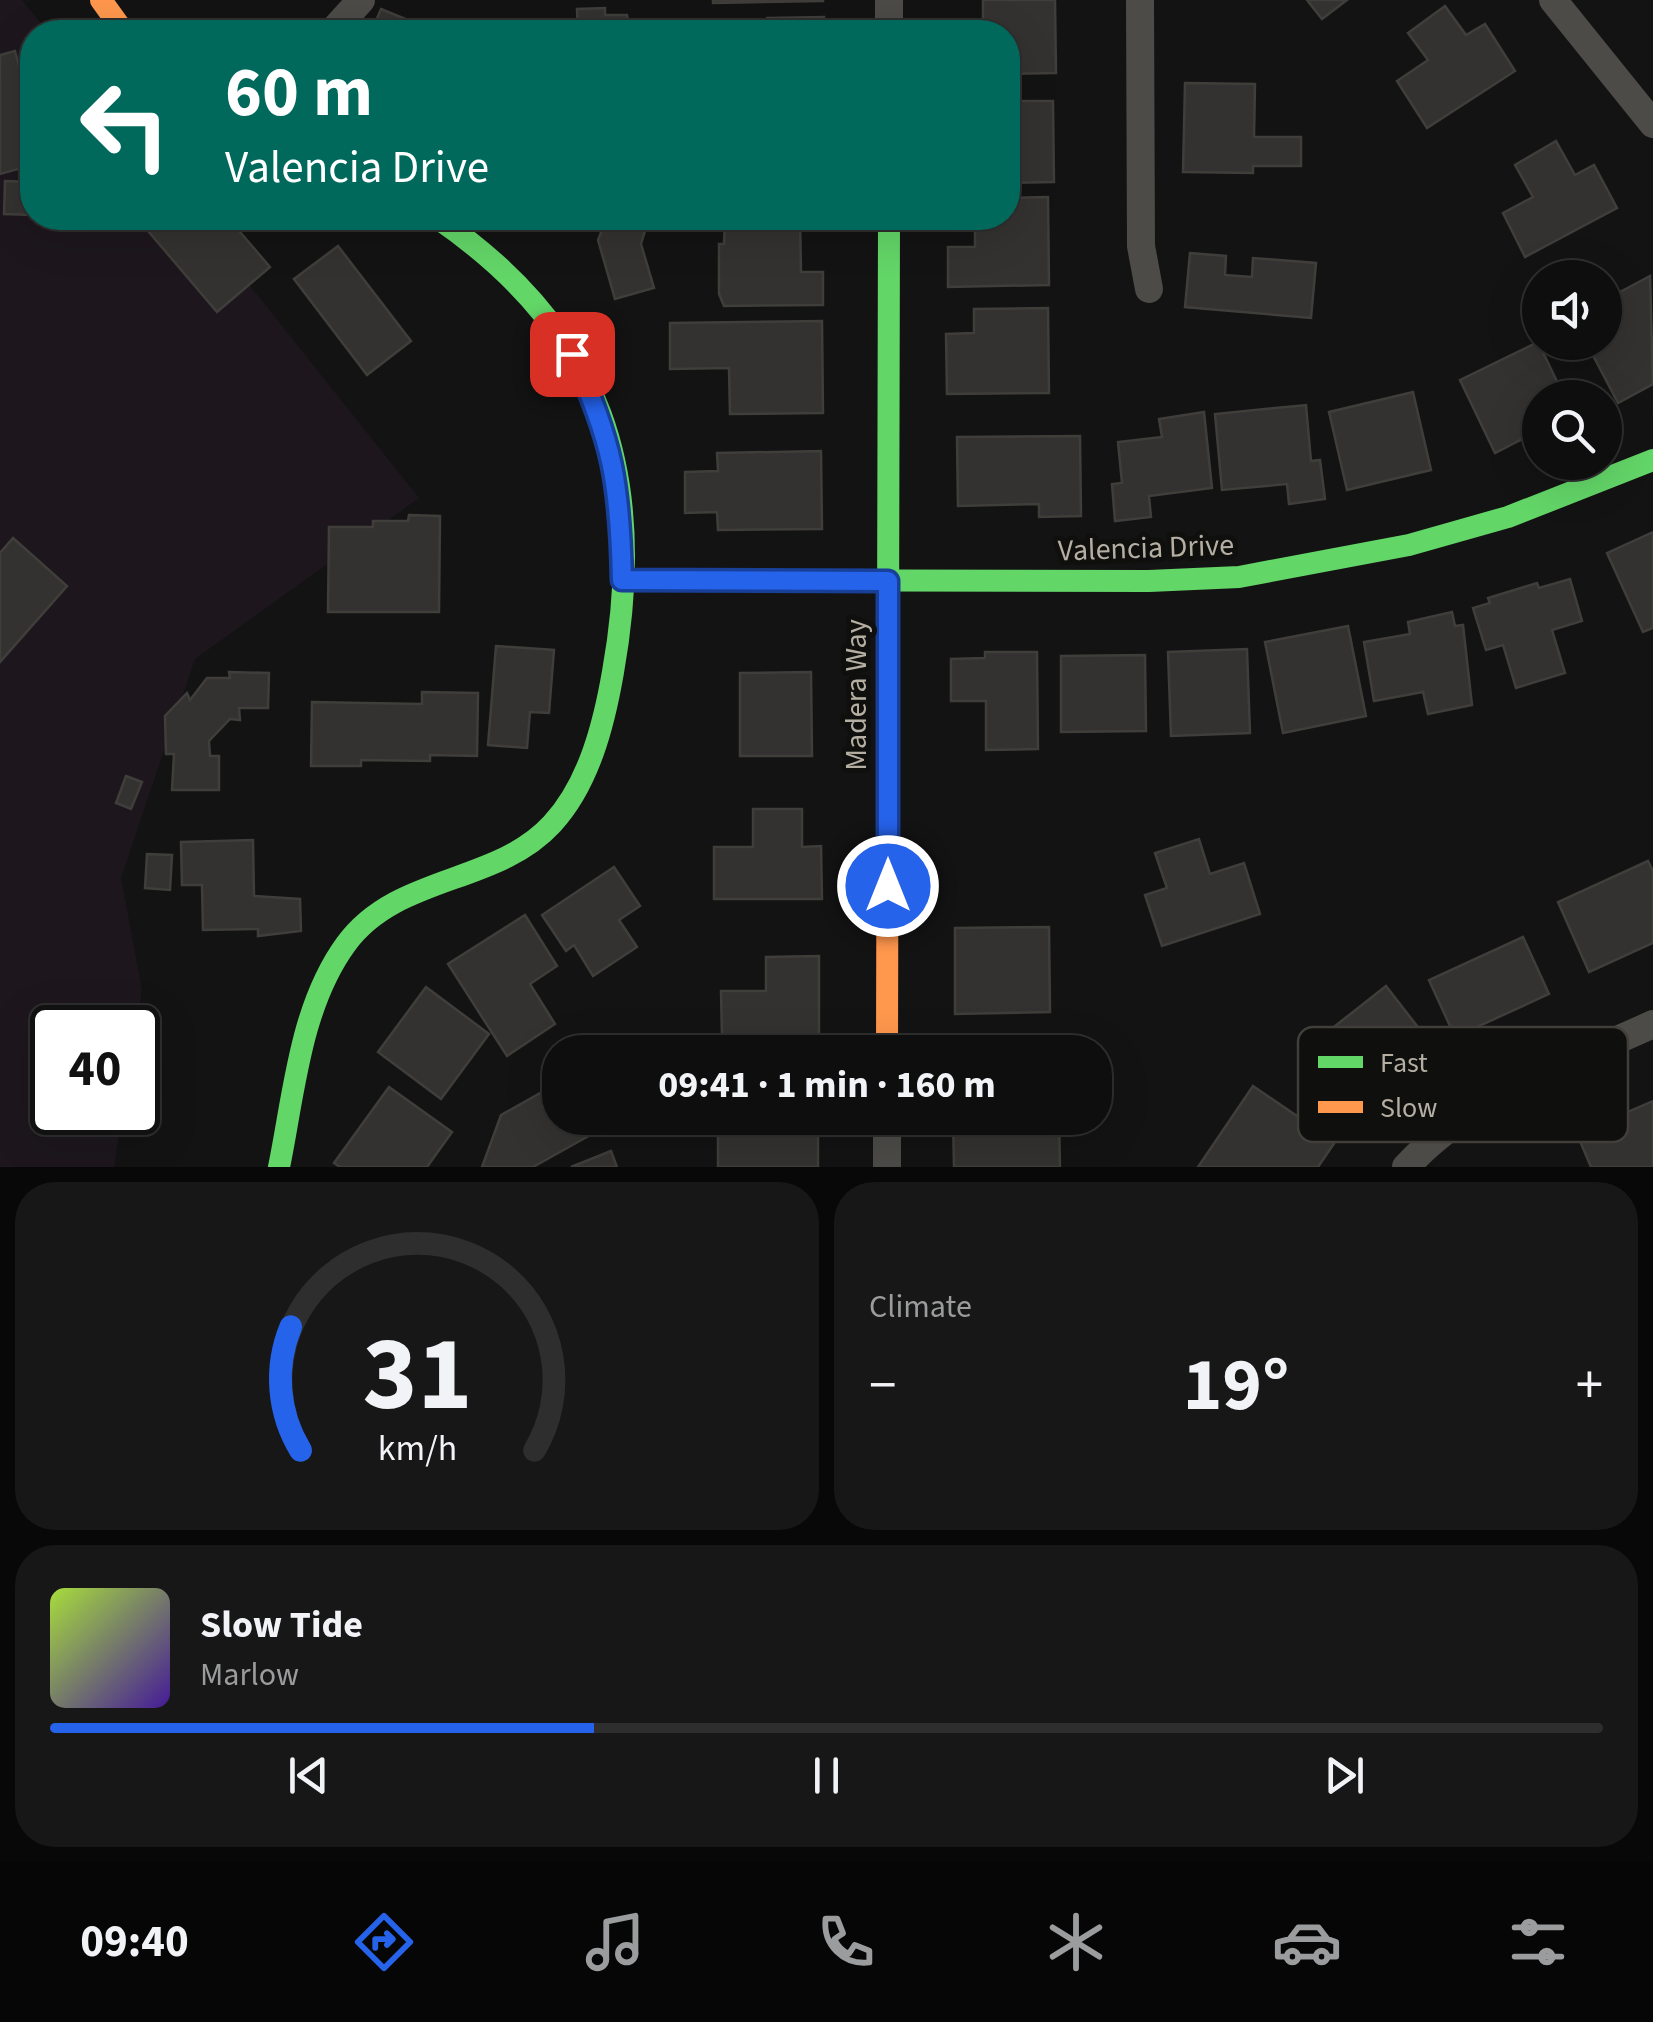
<!DOCTYPE html>
<html lang="en">
<head>
<meta charset="utf-8">
<style>
  :root { --surface:#0e0e0e; --page:#171717; --text:#f1f3f6; --muted:#9b9c9e; --line:#2e2e2e; --accent:#2563eb }
  body { margin:0; font-family:"Source Sans 3",sans-serif; background:var(--page); color:var(--text); height:100vh; display:flex; flex-direction:column; font-size:38px; white-space:nowrap }
  * { box-sizing:border-box; margin:0 }
  p { font-size:32px; color:var(--muted) }
  .icon { flex:none; width:55px; height:55px; fill:none; stroke:currentColor; stroke-width:2; stroke-linecap:round; stroke-linejoin:round }
  .map { position:relative; height:1167px; overflow:hidden }
  .sheet { display:flex; flex-direction:column; gap:15px; padding:15px; background:#080808; flex:1 }
  .sheet>* { flex:none }
  .hud { position:absolute; left:20px; top:20px; width:1000px; height:210px; border-radius:40px; box-shadow:0 10px 40px #0002,0 0 0 2px var(--line); background:#00695c; color:#fff; overflow:hidden }
  .fabs { position:absolute; left:1522px; top:260px; display:grid; gap:20px }
  .fabs a { display:grid; place-items:center; width:100px; height:100px; border-radius:50%; background:var(--surface); box-shadow:0 10px 40px #0002,0 0 0 2px var(--line); font-size:50px }
  .speed { position:absolute; left:30px; top:1005px; display:flex; gap:20px; font-size:50px; font-weight:700; text-align:center }
  .speed>* { display:grid; place-content:center; width:130px; height:130px; border-radius:50%; background:var(--surface); box-shadow:0 10px 40px #0002,0 0 0 2px var(--line); line-height:1 }
  .speed .limit { border:5px solid #111; border-radius:15px; background:#fff; color:#111 }
  .pin { position:absolute; display:grid; place-items:center; width:85px; height:85px; color:#fff; margin:-42px; border-radius:20px; box-shadow:0 5px 15px #0006 }
  .me { position:absolute; width:110px; margin:-55px; rotate:0deg; stroke-linejoin:round; filter:drop-shadow(0 0 8px #0008) }
  .turn { display:flex; align-items:center; gap:35px; height:210px; padding:0 40px; font-size:45px }
  .turn .icon { width:130px; height:130px; stroke-width:2.5 }
  .turn b { display:block; font-size:70px; line-height:85px }
  .big { font-size:75px; font-weight:700; line-height:1.1 }
  .sheet .card { flex:1; display:flex; flex-direction:column; justify-content:center; gap:15px; min-width:0; padding:0 35px; border-radius:40px; background:var(--page) }
  .sheet .dial { align-items:center; gap:0 }
  .dial svg { height:260px; overflow:visible; fill:none; stroke:var(--line); stroke-width:7; stroke-linecap:round; text-anchor:middle }
  .dial text { fill:var(--text); stroke:none }
  .song { display:flex; align-items:center; gap:30px }
  .cover { width:120px; height:120px; border-radius:15px; background:linear-gradient(135deg,hsl(80 70% 55%),hsl(260 70% 35%)) }
  .played { height:10px; border-radius:5px; background:linear-gradient(90deg,var(--accent) 35%,var(--line) 35%) }
  .keys { display:flex; justify-content:space-around; direction:ltr }
  .heat { display:flex; justify-content:space-between; align-items:center; font-size:55px; direction:ltr }
  .sheet .tiles { flex:1; display:grid; gap:15px; grid-template-columns:1fr 1fr }
  .card:last-child { grid-column:span 2 }
  .trip { position:absolute; left:542px; top:1035px; width:570px; height:100px; border-radius:40px; background:var(--surface); box-shadow:0 10px 40px #0002,0 0 0 2px var(--line); font-weight:700; line-height:100px; text-align:center }
  .dock { display:flex; height:160px; justify-content:space-around; align-items:center; background:#060606; color:var(--muted) }
  .dock .icon { width:70px; height:70px }
  .dock .active { color:var(--accent) }
  .dock b { font-size:45px; color:var(--text) }
  .map>svg:first-child { display:block }
  .green { fill:#1d171d }
  .building { fill:#333230; stroke:#3f3e3b; stroke-width:2.5 }
  .lines { fill:none; stroke-linecap:round; stroke-linejoin:round }
  .street { stroke:#4c4b47; stroke-width:28 }
  .fast { stroke:#63d668; stroke-width:22 }
  .slow { stroke:#ff974d; stroke-width:22 }
  .route-casing { stroke:#184099; stroke-width:25 }
  .route { stroke:#2563eb; stroke-width:18 }
  .labels { text-anchor:middle; dominant-baseline:central; stroke-width:10; stroke-linejoin:round; paint-order:stroke }
  .street-label { font-size:30px; fill:#b5afa3; stroke:#0f0f0d }
  .key { fill:#0f0f0d; stroke:#413f3a; stroke-width:2.5 }
  .key-label { font-size:28px; fill:#b5afa3 }
</style>
</head>
<body>
<div class="map">
<svg width="1653" height="1167" viewBox="0 0 1653 1167">
  <rect width="100%" height="100%" fill="#131313"/>
  <polygon class="green" points="0,0 22,0 48,32 32,32 32,218 196,218 419,498 195,659 121,878 142,990 136,1027 52,1028 52,1112 122,1113 114,1167 0,1167"/>
  <g class="building">
    <polygon points="713,0 823,0 823,1 713,3"/>
    <polygon points="983,0 1055,0 1056,73 1008,74 1008,32 983,32"/>
    <polygon points="1307,0 1347,0 1322,19"/>
    <polygon points="1445,6 1466,35 1485,24 1515,71 1427,128 1397,81 1428,60 1408,33"/>
    <polygon points="605,8 605,15 627,15 628,22 651,22 651,32 578,32 577,9"/>
    <polygon points="381,9 437,32 371,32"/>
    <polygon points="824,17 824,32 767,32 767,18"/>
    <polygon points="15,51 32,115 32,165 0,174 0,55"/>
    <polygon points="1185,83 1255,84 1254,137 1301,137 1301,166 1253,166 1253,173 1183,172"/>
    <polygon points="1008,101 1053,101 1054,182 1008,183"/>
    <polygon points="1556,141 1575,175 1594,165 1617,208 1525,257 1503,213 1533,197 1515,165"/>
    <polygon points="5,181 32,182 32,215 4,214"/>
    <polygon points="1048,197 1049,285 948,287 948,247 975,247 975,218 1008,218 1008,198"/>
    <polygon points="137,218 228,218 270,267 217,312"/>
    <polygon points="557,218 649,218 641,244 654,288 615,299 598,240 602,230"/>
    <polygon points="800,218 801,272 823,272 823,305 724,306 719,294 719,244 724,244 725,219"/>
    <polygon points="338,246 411,341 367,375 294,279"/>
    <polygon points="1190,253 1226,256 1225,275 1252,277 1253,258 1316,263 1311,318 1185,307"/>
    <polygon points="1650,276 1653,384 1618,403 1587,344 1605,342 1605,334 1615,329 1605,300"/>
    <polygon points="1048,308 1049,393 947,394 946,334 974,333 974,309"/>
    <polygon points="822,321 823,413 730,414 729,368 670,369 670,323"/>
    <polygon points="1538,342 1565,398 1540,398 1540,430 1495,453 1460,380"/>
    <polygon points="1413,392 1431,470 1347,490 1329,412"/>
    <polygon points="1306,405 1311,461 1320,460 1325,499 1289,504 1287,484 1222,490 1215,414"/>
    <polygon points="1204,412 1212,488 1149,496 1151,517 1115,521 1112,484 1122,483 1118,442 1162,437 1159,419"/>
    <polygon points="1080,436 1081,516 1039,517 1039,504 958,506 957,437"/>
    <polygon points="821,451 822,529 718,530 717,512 685,513 685,472 718,471 717,453"/>
    <polygon points="409,515 440,516 439,612 328,612 329,527 373,527 373,521 408,521"/>
    <polygon points="1653,532 1653,628 1643,632 1607,553"/>
    <polygon points="13,538 67,586 0,662 0,553"/>
    <polygon points="1570,579 1582,621 1552,630 1565,673 1516,688 1503,645 1486,650 1473,608 1490,603 1488,598 1537,583 1539,588"/>
    <polygon points="1452,612 1455,626 1463,625 1472,705 1428,714 1423,692 1374,701 1364,642 1410,634 1408,622"/>
    <polygon points="1348,626 1366,716 1283,733 1265,642"/>
    <polygon points="496,646 554,650 549,713 530,712 527,748 488,745"/>
    <polygon points="1247,649 1250,733 1171,736 1168,652"/>
    <polygon points="985,652 1037,652 1038,749 986,750 986,701 951,701 951,659 985,658"/>
    <polygon points="1145,655 1146,731 1061,732 1061,656"/>
    <polygon points="229,672 269,673 268,708 239,708 240,720 230,719 209,741 210,756 219,756 219,790 172,790 174,754 166,754 165,716 187,693 190,700 207,678 230,678"/>
    <polygon points="811,672 812,756 740,756 740,673"/>
    <polygon points="422,692 478,693 477,756 430,755 430,761 361,760 361,766 311,766 312,702 422,704"/>
    <polygon points="126,776 142,782 131,809 116,803"/>
    <polygon points="753,809 802,809 802,847 821,846 822,899 714,899 714,847 753,847"/>
    <polygon points="1199,839 1210,874 1244,863 1260,914 1162,946 1145,895 1167,888 1155,853"/>
    <polygon points="253,840 254,896 300,899 301,931 258,936 258,929 203,930 202,885 182,885 181,842"/>
    <polygon points="147,854 172,855 170,890 145,888"/>
    <polygon points="1648,861 1653,871 1653,943 1589,972 1558,902"/>
    <polygon points="614,867 640,906 619,920 637,947 593,976 574,945 566,951 542,915"/>
    <polygon points="525,915 557,966 530,984 555,1024 507,1056 448,964"/>
    <polygon points="1049,927 1050,1012 955,1014 955,928"/>
    <polygon points="1523,937 1549,994 1455,1037 1429,980"/>
    <polygon points="819,956 819,1037 722,1038 721,991 766,991 766,957"/>
    <polygon points="1386,986 1438,1053 1363,1112 1311,1045"/>
    <polygon points="426,987 489,1034 441,1099 378,1052"/>
    <polygon points="560,1082 560,1118 619,1119 533,1167 482,1167 501,1115"/>
    <polygon points="1253,1086 1335,1142 1318,1167 1198,1167"/>
    <polygon points="389,1087 452,1132 427,1167 340,1167 334,1163"/>
    <polygon points="1653,1101 1653,1167 1591,1167 1577,1134"/>
    <polygon points="718,1118 802,1118 802,1131 818,1131 818,1167 718,1167"/>
    <polygon points="953,1118 1059,1118 1060,1167 954,1167"/>
    <polygon points="611,1151 617,1167 571,1167"/>
  </g>
  <g class="lines">
    <g class="street">
      <polyline points="1140,0 1141,246 1149,289"/>
      <polyline points="1553,0 1653,124"/>
      <polyline points="332,32 361,0"/>
      <polyline points="889,32 889,0"/>
      <polyline points="887,1167 887,1118"/>
      <path d="M1406,1167C1471,1096 1568,1063 1653,1024"/>
    </g>
    <g class="fast">
      <polyline points="622,580 1149,581 1239,577 1409,545 1508,517 1653,460"/>
      <polyline points="888,636 889,218"/>
      <path d="M279,1167C294,1094 300,1007 346,944C397,874 496,885 552,824C589,784 604,724 613,672C648,476 604,332 437,218"/>
    </g>
    <g class="slow">
      <polyline points="101,0 124,32"/>
      <polyline points="887,1052 888,636"/>
    </g>
  </g>
  <g class="lines">
    <defs>
      <path id="route" d="M572,354C613,441 620,485 622,580L888,581V886"/>
    </defs>
    <use href="#route" class="route-casing"/>
    <use href="#route" class="route"/>
  </g>
  <g class="labels">
    <g class="street-label">
      <text transform="translate(1146 548) rotate(-2)">Valencia Drive</text>
      <text transform="translate(856 695) rotate(-90)">Madera Way</text>
    </g>
  </g>
  <rect x="1298" y="1027" width="330" height="115" rx="15" class="key"/>
  <rect x="1318" y="1056" width="45" height="12" fill="#63d668"/>
  <rect x="1318" y="1101" width="45" height="12" fill="#ff974d"/>
  <g class="key-label">
    <text x="1380" y="1072">Fast</text>
    <text x="1380" y="1117">Slow</text>
  </g>
</svg>
<div class="fabs">
<a><svg class="icon" aria-label="sound" viewBox="0 0 24 24"><path d="M4 9h4l5-4v14l-5-4H4zM17 9q2 3 0 6"/></svg></a>
<a><svg class="icon" aria-label="search" viewBox="0 0 24 24"><circle cx="10" cy="10" r="6"/><path d="M15 15l6 6"/></svg></a>
</div>
<div class="speed"><div class="limit">40</div></div>
<div class="pin" style="left:572px;top:354px;background:#d93025"><svg class="icon" aria-label="arrive" viewBox="0 0 24 24"><path d="M6 21V4h12l-3 4 3 4H6"/></svg></div>
<svg class="me" style="left:888px;top:886px" viewBox="-20 -20 40 40"><circle r="17" fill="#2563eb" stroke="#fff" stroke-width="3"/><path d="M0-11L8 9 0 5-8 9z" fill="#fff"/></svg>
<div class="trip">09:41 · 1 min · 160 m</div>
<div class="hud">
<div class="turn"><svg class="icon" aria-label="left" viewBox="0 0 24 24"><path d="M17 20v-9H6M10 6l-5 5 5 5"/></svg><div><b>60 m</b>Valencia Drive</div></div>
</div>
</div>
<section class="sheet">
<div class="tiles">
<div class="card dial"><svg viewBox="0 0 100 80">
<path d="M14 69A42 42 0 1 1 86 69"/>
<path d="M14 69A42 42 0 0 1 11 31" stroke="#2563eb"/>
<text x="50" y="56" font-size="32" font-weight="700">31</text>
<text x="50" y="72" font-size="11">km/h</text>
</svg></div>
<div class="card"><p>Climate</p>
<div class="heat"><a>−</a><b class="big">19°</b><a>+</a></div>
</div>
<div class="card">
<div class="song"><i class="cover"></i><div><b>Slow Tide</b><p>Marlow</p></div></div>
<div class="played"></div>
<div class="keys"><svg class="icon" aria-label="previous" viewBox="0 0 24 24"><path d="M18 5L8 12l10 7zM5 5v14"/></svg><svg class="icon" aria-label="pause" viewBox="0 0 24 24"><path d="M8 5v14M16 5v14"/></svg><svg class="icon" aria-label="next" viewBox="0 0 24 24"><path d="M6 5l10 7-10 7zM19 5v14"/></svg></div>
</div>
</div>
</section>
<nav class="dock">
<b>09:40</b>
<svg class="icon active" aria-label="directions" viewBox="0 0 24 24"><path d="M12 3l9 9-9 9-9-9zM9 14v-3h6M13 9l2 2-2 2"/></svg>
<svg class="icon" aria-label="music" viewBox="0 0 24 24"><path d="M9 18V5l10-2v13"/><circle cx="6" cy="18" r="3"/><circle cx="16" cy="16" r="3"/></svg>
<svg class="icon" aria-label="phone" viewBox="0 0 24 24"><path d="M5 4h4l2 5-3 2q2 4 5 5l2-3 5 2v4C11 20 4 13 5 4z"/></svg>
<svg class="icon" aria-label="climate" viewBox="0 0 24 24"><path d="M12 3v18M4 7l16 10M4 17L20 7"/></svg>
<svg class="icon" aria-label="car" viewBox="0 0 24 24"><path d="M5 17H2v-5l4-1 3-4h7l3 4 3 1v5h-3M9 17h6M6 11h13"/><circle cx="7" cy="17" r="2"/><circle cx="17" cy="17" r="2"/></svg>
<svg class="icon" aria-label="filters" viewBox="0 0 24 24"><path d="M4 7h16M4 17h16"/><circle cx="9" cy="7" r="2"/><circle cx="15" cy="17" r="2"/></svg>
</nav>
</body>
</html>
